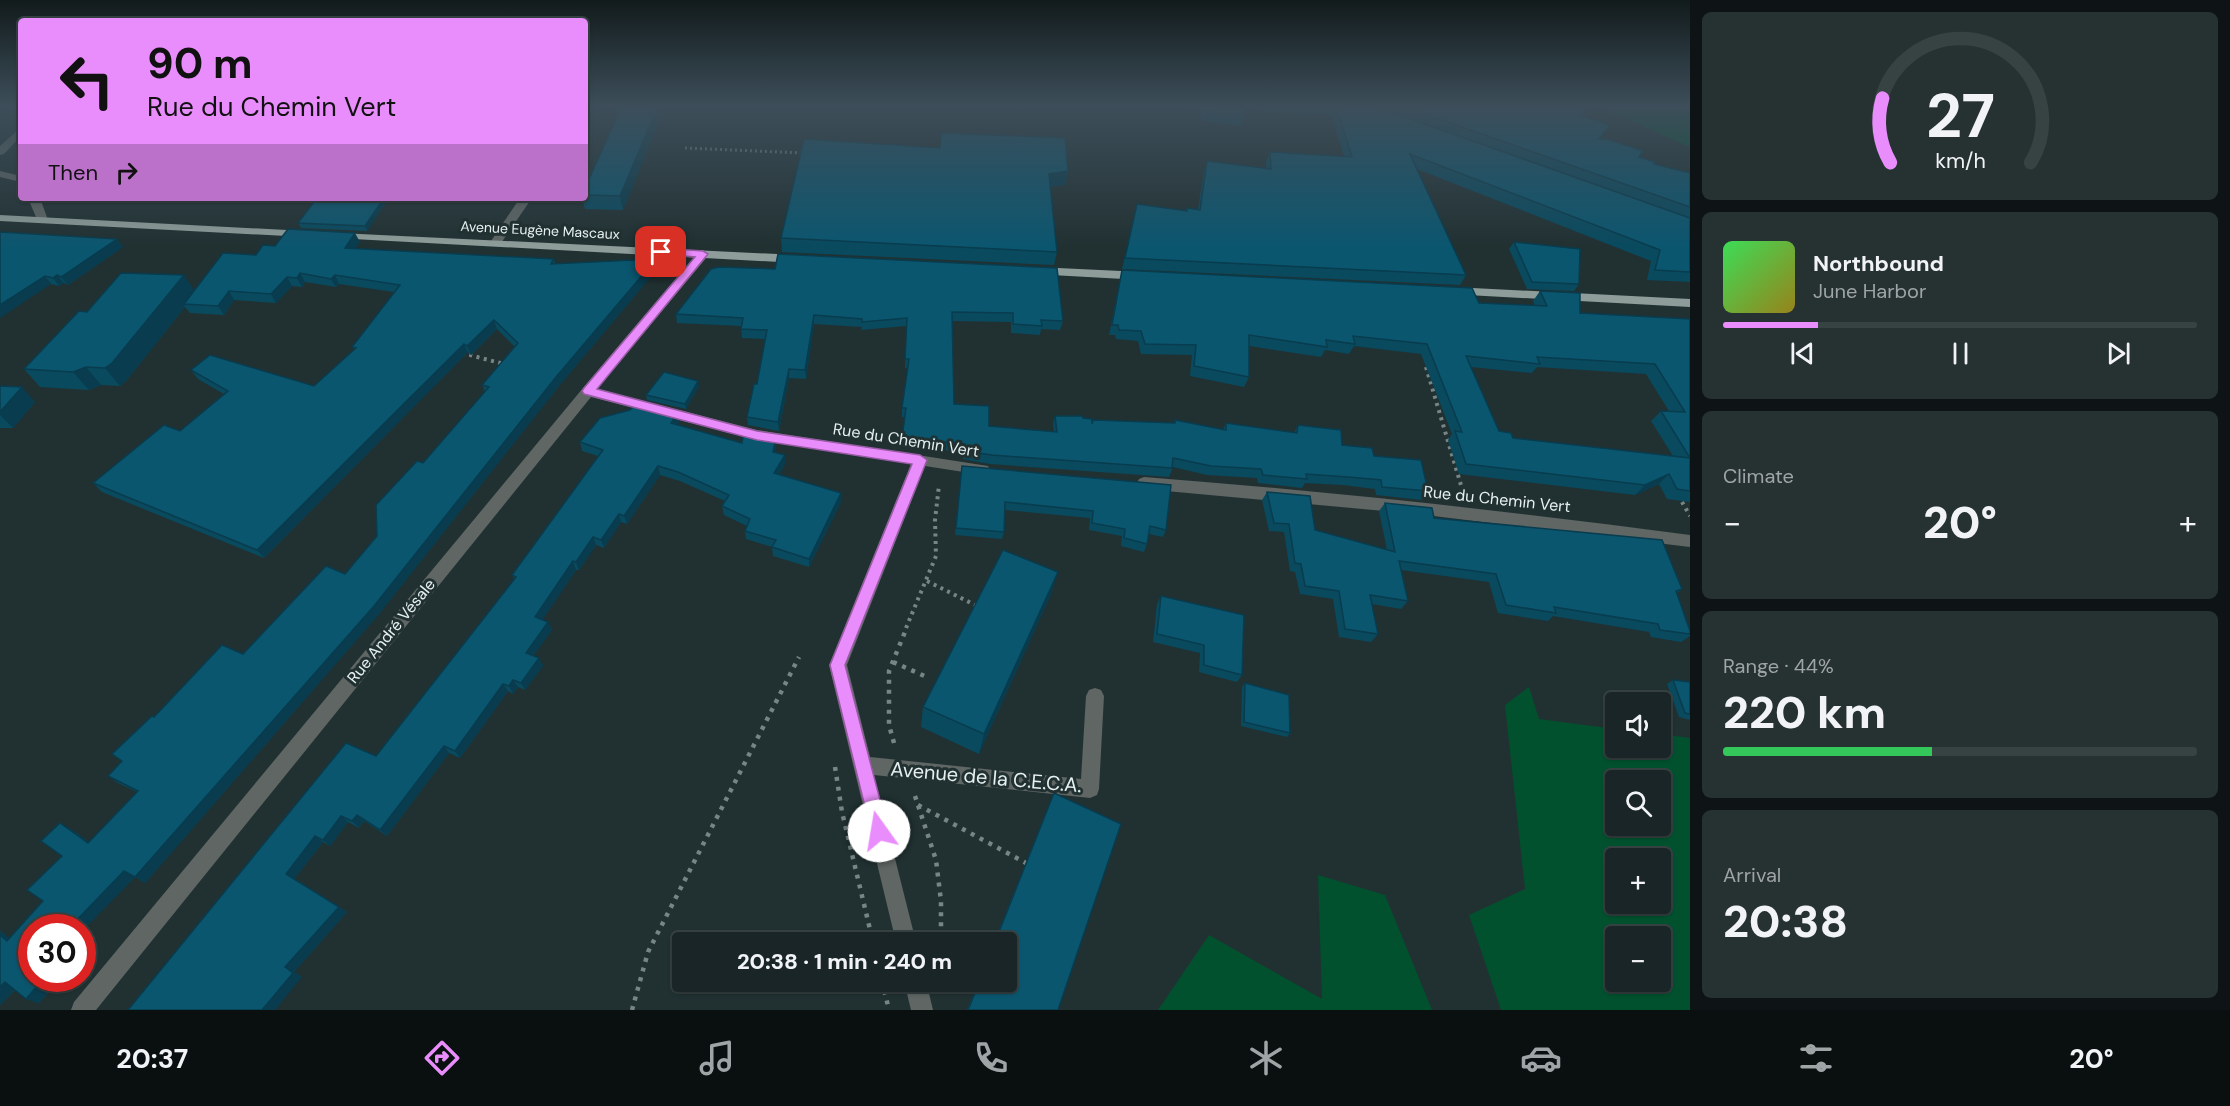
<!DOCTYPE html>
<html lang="en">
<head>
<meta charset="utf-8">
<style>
  :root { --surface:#192526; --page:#263132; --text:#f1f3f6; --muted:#9fa5a7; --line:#374243; --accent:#ea8dfc }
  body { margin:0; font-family:"DM Sans",sans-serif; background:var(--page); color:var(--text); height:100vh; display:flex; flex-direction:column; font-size:22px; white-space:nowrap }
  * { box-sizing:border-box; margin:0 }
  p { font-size:20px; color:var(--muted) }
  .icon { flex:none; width:33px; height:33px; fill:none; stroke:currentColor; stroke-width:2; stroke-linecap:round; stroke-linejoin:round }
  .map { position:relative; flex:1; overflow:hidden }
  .details { display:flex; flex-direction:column; gap:12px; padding:12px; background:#0e1415; width:540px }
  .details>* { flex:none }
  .banner { position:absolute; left:18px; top:18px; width:570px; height:183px; border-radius:6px; box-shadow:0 2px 4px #0004,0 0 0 2px var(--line); background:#ea8dfc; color:#111; overflow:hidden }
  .buttons { position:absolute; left:1605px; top:692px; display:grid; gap:12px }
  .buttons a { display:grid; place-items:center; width:66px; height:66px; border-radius:6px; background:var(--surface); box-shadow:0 2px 4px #0004,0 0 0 2px var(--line); font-size:30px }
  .speed { position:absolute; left:18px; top:914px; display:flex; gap:12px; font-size:30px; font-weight:700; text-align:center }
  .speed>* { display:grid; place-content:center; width:78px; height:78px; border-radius:50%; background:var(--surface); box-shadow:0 2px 4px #0004,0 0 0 2px var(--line); line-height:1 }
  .speed .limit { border:9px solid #d22; background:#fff; color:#111 }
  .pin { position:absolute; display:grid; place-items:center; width:51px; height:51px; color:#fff; margin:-26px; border-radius:12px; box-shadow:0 3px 9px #0006 }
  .me { position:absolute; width:66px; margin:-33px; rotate:347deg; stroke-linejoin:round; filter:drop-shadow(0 0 4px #0008) }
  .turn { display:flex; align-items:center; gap:21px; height:126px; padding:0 30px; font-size:27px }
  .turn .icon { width:78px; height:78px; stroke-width:2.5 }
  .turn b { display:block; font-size:42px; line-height:51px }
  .then { display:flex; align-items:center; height:57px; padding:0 30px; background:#0003; gap:12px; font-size:22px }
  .big { font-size:45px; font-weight:800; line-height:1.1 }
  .details .tile { flex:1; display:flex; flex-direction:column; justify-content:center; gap:9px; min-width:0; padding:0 21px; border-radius:9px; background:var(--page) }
  .details .dial { align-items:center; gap:0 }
  .dial svg { height:156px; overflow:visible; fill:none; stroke:var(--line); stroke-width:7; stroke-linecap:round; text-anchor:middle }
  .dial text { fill:var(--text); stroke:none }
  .song { display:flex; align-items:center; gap:18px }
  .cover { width:72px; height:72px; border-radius:9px; background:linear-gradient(135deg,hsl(130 70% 55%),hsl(50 70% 35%)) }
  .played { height:6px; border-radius:3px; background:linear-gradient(90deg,var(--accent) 20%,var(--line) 20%) }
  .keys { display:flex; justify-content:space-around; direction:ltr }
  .heat { display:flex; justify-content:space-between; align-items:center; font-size:33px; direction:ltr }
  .charge { height:9px; border-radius:4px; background:linear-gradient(90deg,#34c759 44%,var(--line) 0) }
  .trip { position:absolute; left:672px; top:932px; width:345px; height:60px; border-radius:6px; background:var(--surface); box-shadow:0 2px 4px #0004,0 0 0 2px var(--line); font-weight:800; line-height:60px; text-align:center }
  .tabs { display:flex; height:96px; justify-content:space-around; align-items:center; background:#0a0f0f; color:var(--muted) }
  .tabs .icon { width:42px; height:42px }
  .tabs .selected { color:var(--accent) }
  .tabs b { font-size:27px; color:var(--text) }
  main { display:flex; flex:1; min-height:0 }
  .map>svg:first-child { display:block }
  .green { fill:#01512e; fill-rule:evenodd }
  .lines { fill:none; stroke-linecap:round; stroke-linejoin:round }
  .path-far2 { stroke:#788586; stroke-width:3; stroke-dasharray:2 3; stroke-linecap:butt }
  .path-far1 { stroke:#788586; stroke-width:4; stroke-dasharray:3 4.5; stroke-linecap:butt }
  .path { stroke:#788586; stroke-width:4.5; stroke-dasharray:4 6; stroke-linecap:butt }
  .minor { fill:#5f6664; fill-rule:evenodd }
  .major { fill:#8e9d99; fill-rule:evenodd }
  .wall { fill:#094a5f; fill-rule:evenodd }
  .shaded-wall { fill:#083c4e }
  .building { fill:#0b566f; stroke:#083c4e; stroke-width:1.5 }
  .route { fill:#ea8dfc; stroke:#985ca4; stroke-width:1.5 }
  .labels { text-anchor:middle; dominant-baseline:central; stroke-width:6; stroke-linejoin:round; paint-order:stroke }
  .far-street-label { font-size:14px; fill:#e7f0f1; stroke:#213132 }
  .street-label { font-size:16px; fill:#e7f0f1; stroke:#213132 }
  .near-street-label { font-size:20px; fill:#e7f0f1; stroke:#213132 }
</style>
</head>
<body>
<main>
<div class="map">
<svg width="1690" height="1010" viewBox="0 0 1690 1010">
  <rect width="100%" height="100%" fill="#213132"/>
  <g class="green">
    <polygon points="1597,106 1690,106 1690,147"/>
    <path d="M1529,687L1539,719L1615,729L1616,747H1660L1661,734L1690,738V1010H1501L1469,915L1525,889L1505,705ZM1616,780H1660V825H1616ZM1616,858H1660V903H1616ZM1616,936H1660V981H1616Z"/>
    <polygon points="1318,875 1385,895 1432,1010 1158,1010 1209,935 1322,999"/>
  </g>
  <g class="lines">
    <polyline class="path-far2" points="685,148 804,153"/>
    <g class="path-far1">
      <polyline points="462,353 504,364"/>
      <polyline points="1426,367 1463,492"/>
      <polyline points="1682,502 1690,516"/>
      <polyline points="927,581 979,607"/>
      <polyline points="906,628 936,556 935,520 939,485"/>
    </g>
    <g class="path">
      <polyline points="893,662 929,678"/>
      <polyline points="894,743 889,725 889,671 907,627"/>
      <polyline points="835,767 842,812 873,942"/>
      <polyline points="915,796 936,860 941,901 941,942"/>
      <polyline points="918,805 1026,863"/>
      <polyline points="882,981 889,1010"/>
      <polyline points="632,1010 648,952 799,657"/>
    </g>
    <g class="minor">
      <polygon points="585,106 594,106 589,114 585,115"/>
      <polygon points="21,127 21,136 4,154 0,155 0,146"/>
      <polygon points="0,171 21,176 21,182 0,177"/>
      <polygon points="28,198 40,198 48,220 46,222 38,222"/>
      <polygon points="520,198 532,198 499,246 491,246 489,244"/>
      <polygon points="703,250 709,254 707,257 597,389 757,430 988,466 990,470 988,474 983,475 925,466 847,665 870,757 1081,779 1086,696 1089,690 1095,688 1101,690 1104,696 1099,789 1097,795 1090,798 874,775 916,942 896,942 829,665 911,464 757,440 591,397 96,1010 71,1010 74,1002 583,388 699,251"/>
      <path d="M1144,477C1327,491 1508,511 1690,535V547L1417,514L1144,489L1139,487L1137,483L1139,479Z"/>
      <polygon points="904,981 926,981 933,1010 911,1010"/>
    </g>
    <g class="major">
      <polygon points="0,215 306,231 312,234 306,237 0,221"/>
      <polygon points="339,233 797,255 803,259 797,263 335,238 333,236"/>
      <polygon points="1037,267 1142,272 1148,276 1142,280 1033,274 1031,271"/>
      <polygon points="1453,287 1690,299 1690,307 1449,294 1447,291"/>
    </g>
  </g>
  <g class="wall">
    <polygon points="615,106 665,106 623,210 585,209 582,198 585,198 585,188 617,116"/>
    <polygon points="1172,106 1590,106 1581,115 1601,139 1654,164 1690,173 1690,282 1647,280 1651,261 1417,169 1466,275 1460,285 1122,269 1137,204 1186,211 1187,208 1198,209 1204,171 1207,161 1266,169 1266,162 1270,152 1344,156 1331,114 1266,112 1243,108 1244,116 1240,126 1200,120 1202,111"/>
    <polygon points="1068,171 1065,185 1050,186 1057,252 1054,265 782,252 781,238"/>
    <polygon points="220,198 237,198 232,201"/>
    <polygon points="302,198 389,198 367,231 301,228 298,223 315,200 303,200"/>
    <polygon points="0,232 123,247 68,285 64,283 59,286 51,284"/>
    <polygon points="360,242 355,249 554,259 555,264 658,268 559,386 379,614 145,883 135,877 82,931 82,927 32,978 61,978 39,1003 26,999 15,990 0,1005 0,931 9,938 43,901 62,856 71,829 89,842 137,792 118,783 108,776 122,761 154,717 243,654 345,574 377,536 423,463 485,392 482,385 515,347 497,329 471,355 468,352 264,558 102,492 93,483 180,431 224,394 198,379 191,370 314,386 354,350 352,347 394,292 339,284 336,287 305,282 302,287 292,286 276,303 234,300 224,315 190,313 185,307 126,381 120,386 101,385 89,390 40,387 24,369 87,312 194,290 256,255 275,246"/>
    <polygon points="1514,242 1579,284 1574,291 1527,289 1509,249"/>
    <polygon points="719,267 1063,321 1060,330 1041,329 1040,335 1011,333 1011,322 952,321 954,404 989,426 1054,432 1053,424 1055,416 1083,418 1092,423 1174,423 1175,420 1223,430 1226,423 1294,433 1298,425 1342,445 1374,456 1428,491 1422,500 1376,495 1375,489 1343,485 1305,483 1302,488 1258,483 1257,478 1207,475 1173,467 1169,477 990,464 963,459 963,452 902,446 905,417 902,417 902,408 908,368 905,368 906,326 861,330 862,327 814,324 806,379 789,378 779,431 748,425 747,417 757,384 765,339 742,338 741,326 677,323 676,314"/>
    <path d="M1122,270L1479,303L1535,306L1533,301L1540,291L1580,313L1690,319V502L1667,499L1659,484L1635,495L1459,474L1448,440L1452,434L1421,354L1354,346L1349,354L1325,350L1321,357L1249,346V377L1244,387L1190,376L1192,355L1141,354L1138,341L1116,339L1115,335H1109ZM1471,367L1532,373L1537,367L1646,374L1669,411H1661L1651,421L1673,456L1513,438L1499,431Z"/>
    <polygon points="0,386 35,402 13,428 0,428"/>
    <polygon points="699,386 686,409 647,400 646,395"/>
    <polygon points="677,413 679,422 677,425 742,443 776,445 775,452 785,464 779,475 841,493 841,502 809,567 773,556 772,547 746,539 745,531 747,526 724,515 722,506 725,501 680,481 660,475 627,524 621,522 604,548 596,545 579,570 576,570 542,620 548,622 552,630 533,656 539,658 543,666 525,690 518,687 513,694 508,691 460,758 449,753 387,836 364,821 359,828 348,822 330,846 323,842 294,879 347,912 294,972 302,977 128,1010 376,756 514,579 512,575 598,456 582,451 580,442"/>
    <polygon points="961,473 1166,530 1163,537 1149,534 1147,544 1144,552 1121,546 1122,536 1089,530 1090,518 1005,510 1004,532 1002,539 955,535"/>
    <polygon points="1267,492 1315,530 1387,550 1379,511 1385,503 1682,589 1677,593 1690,631 1690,636 1681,642 1651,637 1649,632 1553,616 1548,621 1498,613 1489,582 1401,570 1408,601 1401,609 1372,604 1378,634 1371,642 1339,637 1333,599 1300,594 1295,572 1290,571 1284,532 1269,531 1262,500"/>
    <polygon points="1051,594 979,754 921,727 923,707"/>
    <polygon points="1161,596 1242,675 1237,682 1199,672 1200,653 1153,642 1157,604"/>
    <polygon points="1673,680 1690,682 1690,720 1679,717 1667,684"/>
    <polygon points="1245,683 1290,733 1287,737 1241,726 1242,687"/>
    <polygon points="1054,793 1058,1010 967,1010 979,981 1006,981 1006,942 994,942"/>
  </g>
  <g class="shaded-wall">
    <polygon points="658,106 665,106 623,210 620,196"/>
    <polygon points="1587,106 1590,106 1573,125 1579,115"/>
    <polygon points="1068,171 1065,185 1047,187 1049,174"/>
    <polygon points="230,198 237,198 232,201"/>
    <polygon points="384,198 389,198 367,231 365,226"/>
    <polygon points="355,233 360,242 349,257 345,248"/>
    <polygon points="117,239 123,247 68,285 61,277"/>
    <polygon points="656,259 658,268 559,386 379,614 145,883 135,877 82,931 82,927 70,927 556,377"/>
    <polygon points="300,273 305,282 302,287 297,278"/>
    <polygon points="57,275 64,283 59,286 53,278"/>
    <polygon points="184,275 196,293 184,304 185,307 126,381 120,386 105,368"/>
    <polygon points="335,275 339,284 336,287 331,279"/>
    <polygon points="45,276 51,284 0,318 0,305"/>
    <polygon points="287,277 292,286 276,303 271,294"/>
    <polygon points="229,291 234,300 224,315 218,306"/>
    <polygon points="814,315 814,324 806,379 805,370"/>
    <polygon points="494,320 497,329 471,355 467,346"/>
    <polygon points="464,344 468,352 264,558 257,550"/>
    <polygon points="86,367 101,385 89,390 73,372"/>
    <polygon points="789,369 789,378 779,431 778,422"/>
    <polygon points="698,381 699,386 686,409 685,404"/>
    <polygon points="22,387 35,402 13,428 0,415 0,412"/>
    <polygon points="677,413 679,422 673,432 671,423"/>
    <polygon points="776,437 776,445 774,460 773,452"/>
    <polygon points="785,455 785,464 775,482 774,473"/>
    <polygon points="658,466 660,475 627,524 624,516"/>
    <polygon points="1669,474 1659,484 1635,495 1645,485"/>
    <polygon points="841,493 841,502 809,567 809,559"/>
    <polygon points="619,514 621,522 604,548 601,540"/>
    <polygon points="593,537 596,545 579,570 576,562"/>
    <polygon points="573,561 576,570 539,625 535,617"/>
    <polygon points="1058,572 1051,594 979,754 984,734"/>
    <polygon points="548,622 552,630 530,660 526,653"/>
    <polygon points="539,658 543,666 525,690 521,683"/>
    <polygon points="513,680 518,687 513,694 509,686"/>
    <polygon points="503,684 508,691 460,758 455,751"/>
    <polygon points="444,746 449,753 387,836 380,830"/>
    <polygon points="357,815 364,821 359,828 352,821"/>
    <polygon points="341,816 348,822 330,846 323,840"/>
    <polygon points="60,823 71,829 99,849 88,843"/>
    <polygon points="315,836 323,842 294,879 286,874"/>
    <polygon points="339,907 347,912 294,972 302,977 275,1010 262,1010 285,967"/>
    <polygon points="0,931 20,946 7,941 0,935"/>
    <polygon points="44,978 61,978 39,1003 26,999"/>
    <polygon points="5,982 18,986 0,1005 0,987"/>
  </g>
  <g class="building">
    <polygon points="622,106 658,106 620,196 585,195 585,188"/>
    <polygon points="1204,106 1243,106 1244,116 1203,110"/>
    <polygon points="1336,106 1374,106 1690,218 1690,272 1655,270 1660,250 1410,154 1466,275 1125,258 1137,204 1187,211 1187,208 1200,210 1207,161 1271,169 1270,152 1352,157"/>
    <polygon points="1402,106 1587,106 1579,115 1610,125 1599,139 1610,140 1643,151 1639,157 1655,162 1654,164 1690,173 1690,207"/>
    <polygon points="941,133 1065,138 1068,171 1049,174 1057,252 781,238 804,139 940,148"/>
    <polygon points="317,198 384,198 365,226 298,223"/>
    <polygon points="288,229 355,233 345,248 554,259 551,264 656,259 556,377 374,606 135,877 124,871 70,927 32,927 32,978 44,978 26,999 5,982 0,987 0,935 7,941 43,901 27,890 62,856 41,841 60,823 88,843 138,791 108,776 122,761 112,754 152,716 154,717 222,645 243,654 326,566 345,574 377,536 376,505 417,461 423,463 489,387 482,385 518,343 494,320 467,346 464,344 257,550 93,483 164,425 180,431 228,391 191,370 210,355 314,386 356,348 352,347 400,285 335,275 331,279 300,273 297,278 287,277 271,294 229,291 218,306 184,304 223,253 256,255 263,245 275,246"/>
    <polygon points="0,232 117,239 61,277 57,275 53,278 45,276 0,305"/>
    <polygon points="1514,242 1580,249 1579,284 1532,282"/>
    <polygon points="778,254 1057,268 1063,321 1041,320 1042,326 1013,324 1013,313 952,312 954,404 989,406 989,426 1057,432 1055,416 1082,416 1083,418 1092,419 1092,424 1093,420 1175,423 1175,420 1226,430 1226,423 1297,433 1298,425 1341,430 1342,445 1372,448 1374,456 1421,460 1428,491 1382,487 1381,480 1348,477 1306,474 1307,479 1263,475 1261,469 1211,466 1173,458 1172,468 992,455 964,451 965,444 902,438 906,408 902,408 909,359 905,359 907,318 862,322 862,319 814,315 805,370 789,369 778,422 747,417 754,384 757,384 767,330 741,329 743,318 676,314 711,269 719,267 775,269"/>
    <polygon points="1122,270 1472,288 1479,303 1547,306 1540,291 1580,293 1580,313 1690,319 1690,458 1661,411 1685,412 1655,364 1537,357 1540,364 1466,356 1499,431 1511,433 1513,438 1690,458 1690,491 1677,489 1669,474 1645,485 1466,464 1455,431 1462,432 1427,344 1353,336 1355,344 1326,340 1327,347 1249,335 1249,377 1194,366 1196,345 1145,344 1141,331 1119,330 1118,325 1112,325"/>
    <polygon points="121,273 184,275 112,363 105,368 86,367 73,372 24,369 79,311 87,312"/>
    <polygon points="664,372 698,381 685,404 646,395"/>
    <polygon points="0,386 22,387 0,412"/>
    <polygon points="636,403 677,413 671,423 742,443 744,431 776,437 773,452 785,455 774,473 841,493 809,559 772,547 776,540 745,531 750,519 722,506 729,495 678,472 658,466 624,516 619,514 601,540 593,537 576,562 573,561 535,617 548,622 526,653 539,658 521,683 513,680 509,686 503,684 455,751 444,746 380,830 357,815 352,821 341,816 323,840 315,836 286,874 339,907 285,967 293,973 262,1010 128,1010 346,743 376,756 516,577 512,575 603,450 580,442 600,418 630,410"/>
    <polygon points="962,466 1171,485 1166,530 1150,526 1147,544 1124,538 1125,529 1092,523 1093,511 1005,502 1004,532 956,528"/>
    <polygon points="1267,492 1310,496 1315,530 1395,552 1385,503 1432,508 1434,518 1662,540 1682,589 1676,591 1690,631 1690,634 1660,630 1658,624 1554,607 1556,613 1506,605 1496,574 1399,561 1408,601 1370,595 1378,634 1345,629 1339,591 1305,586 1301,564 1295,563 1289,524 1274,523"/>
    <polygon points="1003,550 1058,572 984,734 923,707"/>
    <polygon points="1161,596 1244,615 1242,675 1204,665 1204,645 1157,634"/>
    <polygon points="1673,680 1690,682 1690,714 1685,713"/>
    <polygon points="1245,683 1289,695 1290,733 1244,722"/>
    <polygon points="1054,793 1121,824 1058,1010 968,1010 980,981 1006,981 1006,942 995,942"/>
  </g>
  <linearGradient id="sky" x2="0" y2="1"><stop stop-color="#121b1c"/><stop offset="0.43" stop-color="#3d4e5a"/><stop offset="1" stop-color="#3d4e5a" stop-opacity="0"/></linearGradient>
  <rect width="1690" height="247" fill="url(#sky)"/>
  <polygon class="route" points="661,248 703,251 708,254 597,389 757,431 920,455 927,460 845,665 888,831 885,838 879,840 873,838 871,831 830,665 912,464 757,440 584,394 582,391 584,388 695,257 657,254 657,249"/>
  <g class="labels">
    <g class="far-street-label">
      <text transform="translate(540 230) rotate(3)">Avenue Eugène Mascaux</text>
    </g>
    <g class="street-label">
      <text transform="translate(906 440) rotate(9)">Rue du Chemin Vert</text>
      <text transform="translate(1497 499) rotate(6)">Rue du Chemin Vert</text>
      <text transform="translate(391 631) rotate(-51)">Rue André Vésale</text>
    </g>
    <g class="near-street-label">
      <text transform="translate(986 777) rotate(5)">Avenue de la C.E.C.A.</text>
    </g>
  </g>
</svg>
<div class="buttons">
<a><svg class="icon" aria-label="sound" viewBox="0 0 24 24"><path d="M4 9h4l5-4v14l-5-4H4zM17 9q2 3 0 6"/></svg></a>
<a><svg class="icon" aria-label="search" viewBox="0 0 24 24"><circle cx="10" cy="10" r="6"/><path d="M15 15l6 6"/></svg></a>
<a>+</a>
<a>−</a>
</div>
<div class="speed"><div class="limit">30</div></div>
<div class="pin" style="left:661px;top:252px;background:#d93025"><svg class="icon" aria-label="arrive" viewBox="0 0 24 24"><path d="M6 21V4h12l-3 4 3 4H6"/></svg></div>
<svg class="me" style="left:879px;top:831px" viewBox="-20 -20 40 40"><circle r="19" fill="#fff"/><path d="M0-13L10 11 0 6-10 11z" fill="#ea8dfc"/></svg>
<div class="trip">20:38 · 1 min · 240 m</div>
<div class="banner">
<div class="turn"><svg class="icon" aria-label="left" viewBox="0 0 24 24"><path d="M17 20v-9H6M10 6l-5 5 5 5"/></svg><div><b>90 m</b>Rue du Chemin Vert</div></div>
<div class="then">Then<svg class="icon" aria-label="right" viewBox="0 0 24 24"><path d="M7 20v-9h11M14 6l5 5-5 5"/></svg></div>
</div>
</div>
<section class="details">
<div class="tile dial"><svg viewBox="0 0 100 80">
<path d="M14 69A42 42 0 1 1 86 69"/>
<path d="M14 69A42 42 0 0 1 10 36" stroke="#ea8dfc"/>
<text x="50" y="56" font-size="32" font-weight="700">27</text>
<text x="50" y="72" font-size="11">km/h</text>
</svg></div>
<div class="tile">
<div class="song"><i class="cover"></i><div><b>Northbound</b><p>June Harbor</p></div></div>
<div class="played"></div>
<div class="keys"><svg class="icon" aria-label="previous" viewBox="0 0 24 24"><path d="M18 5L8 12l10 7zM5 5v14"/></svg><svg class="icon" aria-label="pause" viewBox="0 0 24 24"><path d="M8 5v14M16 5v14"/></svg><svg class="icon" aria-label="next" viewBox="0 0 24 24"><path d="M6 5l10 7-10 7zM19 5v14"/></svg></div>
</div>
<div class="tile"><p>Climate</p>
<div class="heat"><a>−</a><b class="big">20°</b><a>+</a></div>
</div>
<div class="tile"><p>Range · 44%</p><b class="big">220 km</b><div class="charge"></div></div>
<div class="tile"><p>Arrival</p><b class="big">20:38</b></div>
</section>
</main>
<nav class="tabs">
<b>20:37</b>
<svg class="icon selected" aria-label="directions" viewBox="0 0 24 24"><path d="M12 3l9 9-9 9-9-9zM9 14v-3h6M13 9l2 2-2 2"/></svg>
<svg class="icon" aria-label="music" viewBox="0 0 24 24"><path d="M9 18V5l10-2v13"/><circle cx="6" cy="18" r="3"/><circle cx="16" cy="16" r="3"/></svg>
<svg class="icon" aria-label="phone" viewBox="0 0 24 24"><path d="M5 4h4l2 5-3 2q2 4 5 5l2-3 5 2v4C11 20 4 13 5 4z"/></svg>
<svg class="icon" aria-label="climate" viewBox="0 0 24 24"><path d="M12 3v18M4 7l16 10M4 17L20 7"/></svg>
<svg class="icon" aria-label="car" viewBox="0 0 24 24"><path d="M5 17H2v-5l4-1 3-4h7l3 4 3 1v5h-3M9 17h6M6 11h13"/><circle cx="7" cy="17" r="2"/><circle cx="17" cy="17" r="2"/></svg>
<svg class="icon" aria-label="filters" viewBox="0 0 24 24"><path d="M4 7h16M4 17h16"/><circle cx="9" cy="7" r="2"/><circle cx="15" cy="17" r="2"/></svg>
<b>20°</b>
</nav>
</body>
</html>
